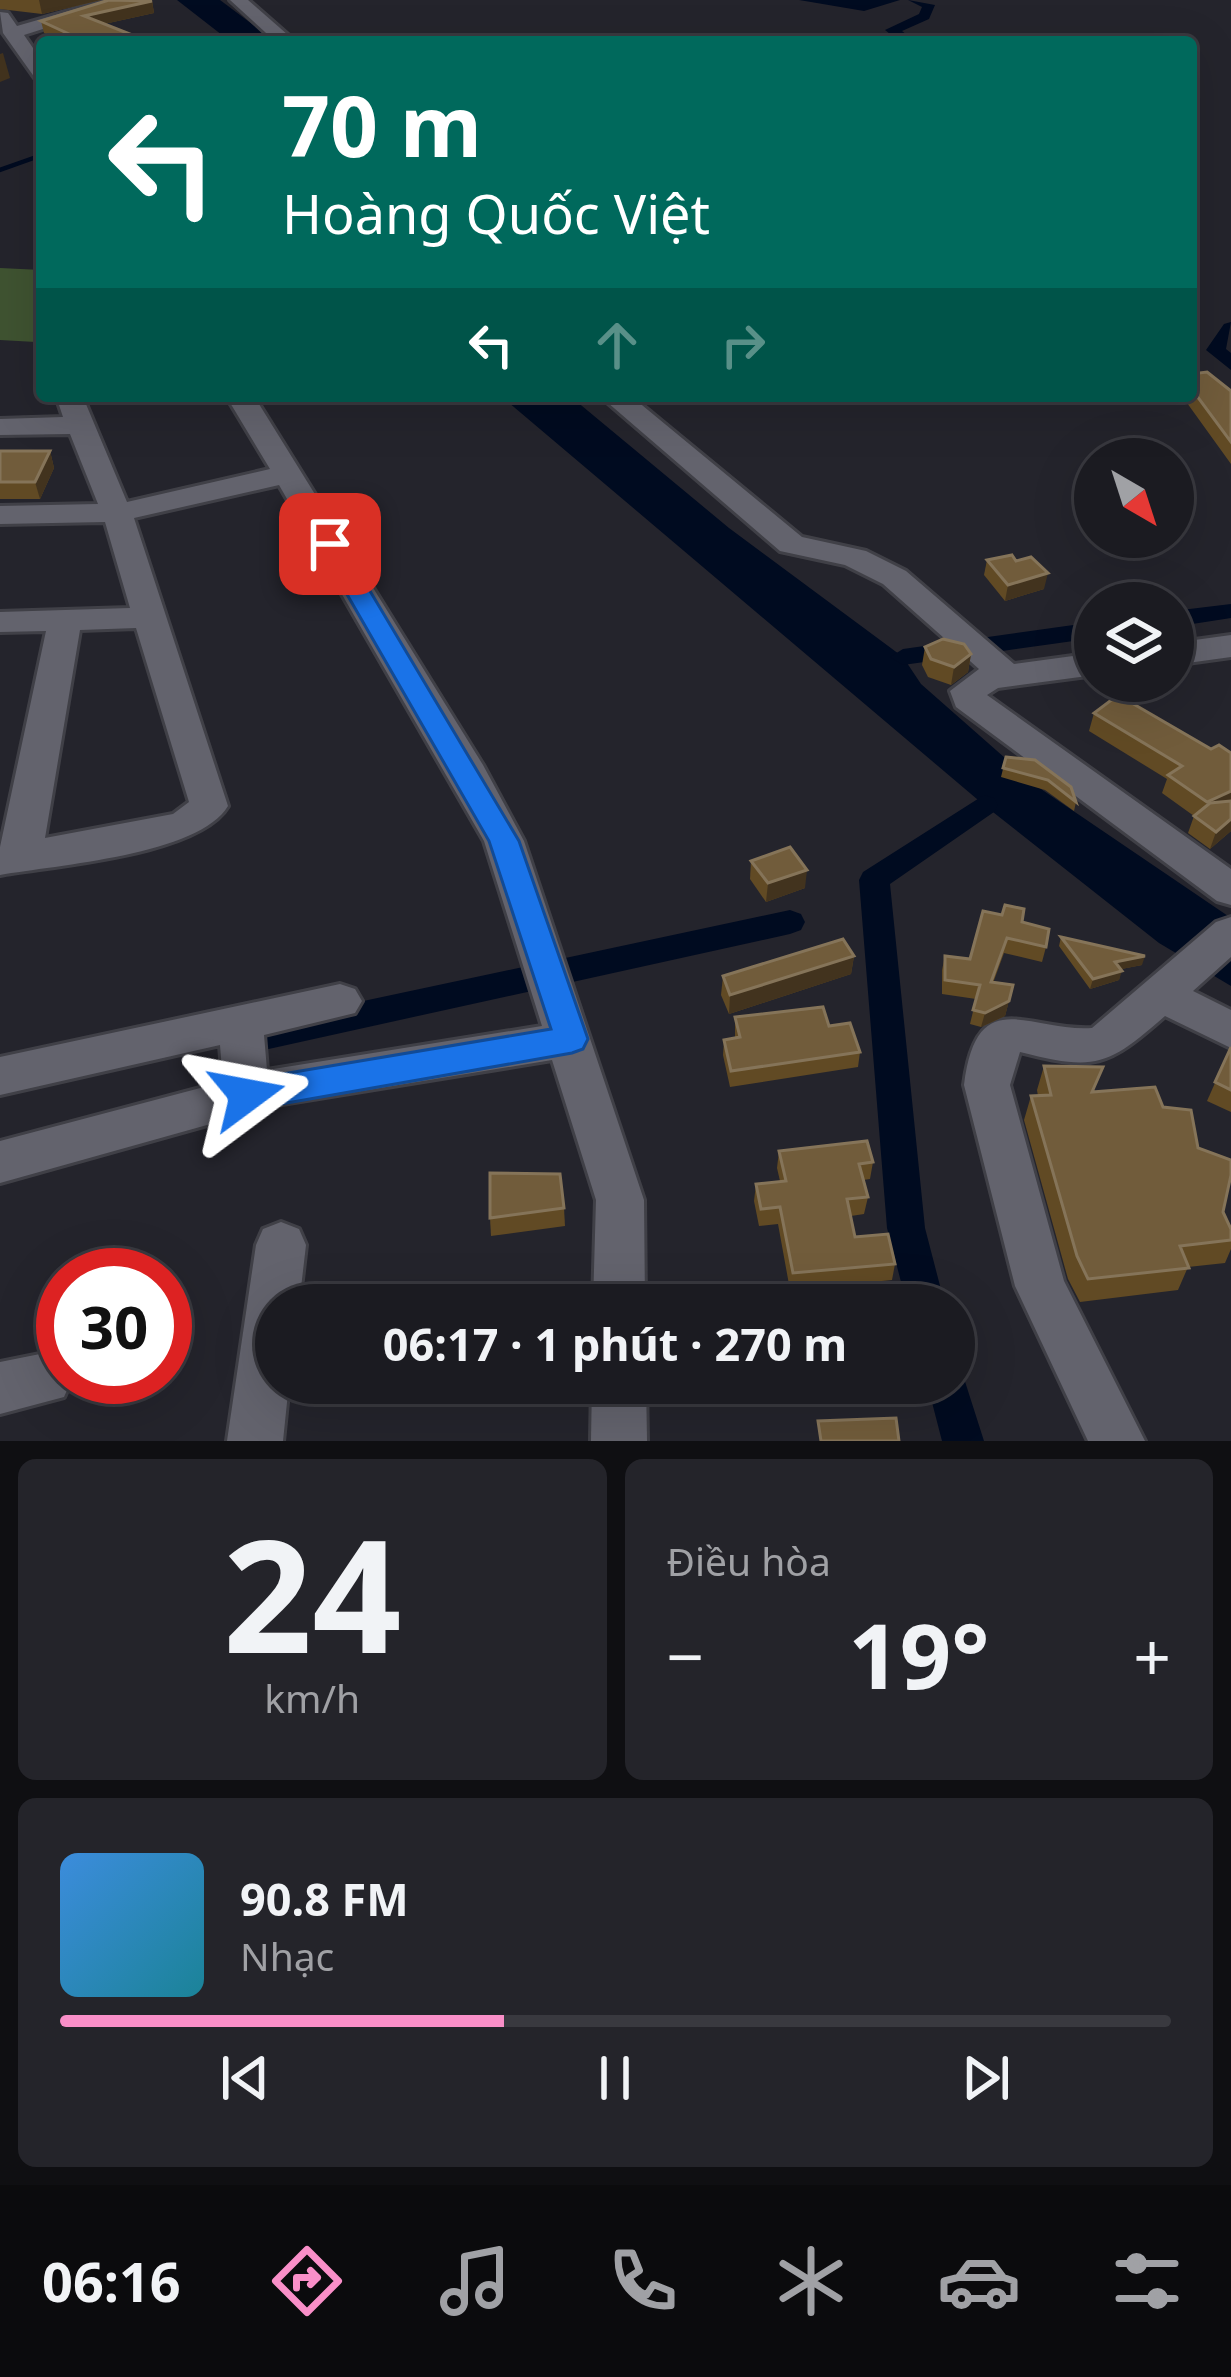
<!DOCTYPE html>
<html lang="vi">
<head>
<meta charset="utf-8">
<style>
  :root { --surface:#1b1b21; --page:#24242a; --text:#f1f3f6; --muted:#a0a1a5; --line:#39393f; --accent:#f98fc8 }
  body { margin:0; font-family:"Noto Sans",sans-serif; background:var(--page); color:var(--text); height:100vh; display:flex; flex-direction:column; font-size:45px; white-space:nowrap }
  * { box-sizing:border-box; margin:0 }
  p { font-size:39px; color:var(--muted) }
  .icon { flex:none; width:66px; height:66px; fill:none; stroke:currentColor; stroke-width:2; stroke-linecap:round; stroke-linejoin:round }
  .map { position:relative; height:1441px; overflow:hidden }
  .sheet { display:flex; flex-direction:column; gap:18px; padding:18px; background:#0f0f12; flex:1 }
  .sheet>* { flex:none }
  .hud { position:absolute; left:36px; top:36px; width:1161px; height:366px; border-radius:12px; box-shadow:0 12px 48px #0002,0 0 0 3px var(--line); background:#00695c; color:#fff; overflow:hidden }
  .needle { width:78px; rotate:141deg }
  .controls { position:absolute; left:1074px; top:438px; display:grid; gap:24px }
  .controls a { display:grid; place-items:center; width:120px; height:120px; border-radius:50%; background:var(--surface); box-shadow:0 12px 48px #0002,0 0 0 3px var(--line); font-size:60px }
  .speed { position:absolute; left:36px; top:1248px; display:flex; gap:24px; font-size:60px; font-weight:700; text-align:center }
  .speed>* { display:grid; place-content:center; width:156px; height:156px; border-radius:50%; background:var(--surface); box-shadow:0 12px 48px #0002,0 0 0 3px var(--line); line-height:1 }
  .speed .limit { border:18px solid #d22; background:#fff; color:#111 }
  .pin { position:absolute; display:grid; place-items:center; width:102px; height:102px; color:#fff; margin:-51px; border-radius:24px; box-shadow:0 6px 18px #0006 }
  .me { position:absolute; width:132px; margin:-66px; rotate:77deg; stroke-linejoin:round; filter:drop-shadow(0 0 9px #0008) }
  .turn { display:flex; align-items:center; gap:42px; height:252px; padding:0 48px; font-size:54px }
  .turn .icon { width:156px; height:156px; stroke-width:2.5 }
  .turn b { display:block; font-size:84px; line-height:102px }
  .lanes { display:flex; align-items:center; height:114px; padding:0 48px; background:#0003; justify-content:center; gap:60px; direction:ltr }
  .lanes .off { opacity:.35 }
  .big { font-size:90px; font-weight:700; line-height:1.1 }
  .sheet .widget { flex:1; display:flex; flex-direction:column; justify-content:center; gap:18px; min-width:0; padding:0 42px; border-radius:18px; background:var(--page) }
  .sheet .dial { align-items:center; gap:0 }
  .dial b { font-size:156px; line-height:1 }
  .song { display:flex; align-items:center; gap:36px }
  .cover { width:144px; height:144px; border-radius:18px; background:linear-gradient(135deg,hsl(210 70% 55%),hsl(190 70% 35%)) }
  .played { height:12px; border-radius:6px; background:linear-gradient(90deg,var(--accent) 40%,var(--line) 40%) }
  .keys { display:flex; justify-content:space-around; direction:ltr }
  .heat { display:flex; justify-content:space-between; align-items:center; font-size:66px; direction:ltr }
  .sheet .tiles { flex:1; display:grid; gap:18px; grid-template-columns:1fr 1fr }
  .widget:last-child { grid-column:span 2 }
  .trip { position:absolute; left:255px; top:1284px; width:720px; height:120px; border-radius:60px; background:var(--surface); box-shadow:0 12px 48px #0002,0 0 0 3px var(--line); font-weight:700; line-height:120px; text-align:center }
  .tab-bar { display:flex; height:192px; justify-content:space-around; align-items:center; background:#0b0b0d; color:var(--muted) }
  .tab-bar .icon { width:84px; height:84px }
  .tab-bar .selected { color:var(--accent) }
  .tab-bar b { font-size:54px; color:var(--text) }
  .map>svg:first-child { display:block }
  .green { fill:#3f5331 }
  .water { fill:#000b20 }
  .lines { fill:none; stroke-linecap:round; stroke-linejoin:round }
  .stream { stroke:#000b20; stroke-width:4.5 }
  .canal { fill:#000b20; fill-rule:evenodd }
  .minor-casing { stroke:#404047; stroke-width:6 }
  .minor { fill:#63636d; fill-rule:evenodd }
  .wall { fill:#614a24 }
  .shaded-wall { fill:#42331e }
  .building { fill:#715c3b; stroke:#857459; stroke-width:3 }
  .route { fill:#1a73e8; stroke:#114b97; stroke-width:3 }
</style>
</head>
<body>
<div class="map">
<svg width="1231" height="1441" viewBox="0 0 1231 1441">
  <rect width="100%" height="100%" fill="#24242c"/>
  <polygon class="green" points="0,268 42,270 42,334 36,342 0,340"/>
  <g class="water">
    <polygon points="177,0 220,0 276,42 231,42"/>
    <polygon points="501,396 570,396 729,528 903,657 921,684 1038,787 1231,918 1231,986 1159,943 984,805"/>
  </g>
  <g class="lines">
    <polyline class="stream" points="0,170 42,155"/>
    <g class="canal">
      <polygon points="799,0 900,0 864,11"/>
      <polygon points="908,0 935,5 929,19 902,31 916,42 900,42 885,30 919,14 922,7"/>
      <polygon points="1231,322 1226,349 1231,353 1231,370 1206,350 1224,324"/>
      <polygon points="1231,604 1231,618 1173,627 1173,611"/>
      <polygon points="1095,622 1095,638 903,665 890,657 903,649"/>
      <polygon points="984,795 994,798 998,805 994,812 890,884 925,1228 945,1305 907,1305 887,1228 859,880 863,872"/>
      <polygon points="790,910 801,914 805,922 801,930 790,934 232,1057 220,1053 215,1043 220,1033 232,1029"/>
      <polygon points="954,1366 961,1369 984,1441 942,1441 927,1383 954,1383"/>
    </g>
    <defs>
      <g id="minor">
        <polygon points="107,0 134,0 24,35 42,61 42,80 35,78 3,33 0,12 8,13 17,26"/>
        <polygon points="230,0 248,0 296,42 276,42"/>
        <path d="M56,396L83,397L127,502L270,469L226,396H254L483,765L524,841L644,1200L645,1305H593L596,1200L552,1060L282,1104L0,1183V1141L223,1082L220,1045L0,1095V1057L340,984L355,989L362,1001L355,1013L264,1035L267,1070L542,1026L484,841L279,485L134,518L228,806C199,855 56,865 0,875V847L46,631L0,632V612L130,608L105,522L0,524V506L98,504L70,434L0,435V419L63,417ZM136,628L189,802L173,814L45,838L80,630Z"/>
        <polygon points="600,396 631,396 802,537 866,551 906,571 1014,664 1095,653 1095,675 998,688 987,695 1231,869 1231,905 1217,901 956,707 950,691 979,669 883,584 845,565 780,551"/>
        <polygon points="1231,635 1231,657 1173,665 1173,643"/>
        <path d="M1231,917V957L1193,991L1231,1010V1048L1165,1016C1107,1067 1095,1071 1020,1052L1010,1085L1064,1281L1145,1441H1088L1015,1286L964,1085C977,982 1028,1032 1092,1028L1216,922Z"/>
        <polygon points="281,1222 299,1229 306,1245 299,1305 276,1305 276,1383 289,1383 283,1441 227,1441 256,1245 263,1229"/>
        <polygon points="45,1353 63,1360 63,1377 72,1379 64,1397 0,1414 0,1362"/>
        <polygon points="592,1383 646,1383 647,1441 591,1441"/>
      </g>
    </defs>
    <use href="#minor" class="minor-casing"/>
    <use href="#minor" class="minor"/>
  </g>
  <g class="wall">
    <polygon points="0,0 101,0 42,14 0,9"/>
    <polygon points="152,1 154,13 104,24 150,42 62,42 44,33 41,21"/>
    <polygon points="1191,374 1231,391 1231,464 1182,396 1191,396"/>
    <polygon points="0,451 50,451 54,468 40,499 0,499"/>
    <polygon points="987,560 1016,561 1044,589 1005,601 984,575"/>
    <polygon points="925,647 971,654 968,672 951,685 928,677 922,665"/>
    <polygon points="1099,681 1148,681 1143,696 1128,701 1211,749 1231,831 1210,849 1188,833 1194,816 1162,793 1167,779 1089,731 1094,713 1116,697"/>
    <polygon points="1006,757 1035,760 1076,802 1074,811 1045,790 1001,777"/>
    <polygon points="751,861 805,888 766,902 750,879"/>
    <polygon points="1022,922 1046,947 1042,962 1004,953 993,983 1013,985 1005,1016 981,1027 970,1024 976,999 942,994 942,970 945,956 970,959"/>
    <polygon points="1061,937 1142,965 1121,969 1119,980 1090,989 1059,946"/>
    <polygon points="854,956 851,974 729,1014 721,995 723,976"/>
    <polygon points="735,1017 829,1026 860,1052 858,1067 730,1087 723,1055 724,1040 735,1038"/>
    <polygon points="1231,1047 1231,1112 1207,1101"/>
    <polygon points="1044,1066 1094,1091 1163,1107 1198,1148 1231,1229 1231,1249 1225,1263 1188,1267 1178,1290 1080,1302 1068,1279 1024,1120 1031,1096 1038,1096 1037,1090"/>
    <polygon points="779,1151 873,1162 870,1179 863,1180 868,1197 864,1214 851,1216 855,1237 895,1264 892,1280 790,1290 778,1224 759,1226 754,1201 756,1184 780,1181 777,1168"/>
    <polygon points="564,1208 565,1226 491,1236 490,1218"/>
  </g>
  <g class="shaded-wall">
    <polygon points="39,0 101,0 42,14"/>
    <polygon points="152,1 154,13 86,28 84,16"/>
    <polygon points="3,53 10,78 0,82 0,54"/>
    <polygon points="50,451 54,468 40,499 35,482"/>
    <polygon points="1048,573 1044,589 1005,601 1008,585"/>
    <polygon points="971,654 968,672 951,685 954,667"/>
    <polygon points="1139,681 1148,681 1143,696 1122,703 1127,685"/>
    <polygon points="1231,791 1231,807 1201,820 1207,802"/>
    <polygon points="1231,819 1231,831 1210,849 1216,832"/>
    <polygon points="807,870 805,888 766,902 768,883"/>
    <polygon points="854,956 851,974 729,1014 730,995"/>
    <polygon points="1145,956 1142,965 1112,971 1115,962"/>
    <polygon points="1122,971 1119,980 1090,989 1093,979"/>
    <polygon points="1009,1001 1005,1016 981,1027 985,1013"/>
  </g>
  <g class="building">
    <polygon points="109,0 152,1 84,16 150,42 76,42 82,40 41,21"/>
    <polygon points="1207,372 1231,391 1231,442 1191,388 1191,374"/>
    <polygon points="0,451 50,451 35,482 0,482"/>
    <polygon points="1012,555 1016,561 1031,557 1048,573 1008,585 987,560"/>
    <polygon points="943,639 964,644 971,654 954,667 931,659 925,647"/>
    <polygon points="1118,695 1211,749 1219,745 1231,753 1231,791 1207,802 1168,775 1182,766 1094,713"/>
    <polygon points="1006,757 1035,760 1071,787 1076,802 1048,780 1003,768"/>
    <polygon points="1231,801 1231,819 1216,832 1194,816 1210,803"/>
    <polygon points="790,847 807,870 768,883 751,861"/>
    <polygon points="1005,905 1024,909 1022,922 1049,929 1046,947 1007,938 991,982 1013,985 1009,1001 985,1013 973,1010 980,985 945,980 945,956 970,959 983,911 1002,915"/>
    <polygon points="1061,937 1145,956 1115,962 1122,971 1093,979"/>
    <polygon points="843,939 854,956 730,995 723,976"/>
    <polygon points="823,1007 829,1026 850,1023 860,1052 731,1071 724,1040 740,1037 735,1017"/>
    <polygon points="1231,1047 1231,1090 1215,1082"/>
    <polygon points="1044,1066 1103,1067 1092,1092 1155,1087 1163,1107 1191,1110 1198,1148 1231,1160 1231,1175 1223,1212 1231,1229 1231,1240 1180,1246 1189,1268 1088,1279 1077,1256 1031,1096 1051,1095"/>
    <polygon points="867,1141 873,1162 859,1164 868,1197 847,1199 855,1237 888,1234 895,1264 793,1273 780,1207 761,1209 756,1184 786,1181 779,1151"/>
    <polygon points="490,1173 560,1174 564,1208 490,1218"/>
    <polygon points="896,1418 899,1441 821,1441 818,1421"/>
  </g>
  <polygon class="route" points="330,537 342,544 519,841 588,1039 583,1049 572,1053 247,1110 235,1105 230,1095 235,1085 247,1080 551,1029 489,841 318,544"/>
</svg>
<div class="controls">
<a><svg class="needle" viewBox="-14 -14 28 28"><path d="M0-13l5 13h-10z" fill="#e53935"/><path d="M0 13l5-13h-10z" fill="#a0a1a5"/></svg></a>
<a><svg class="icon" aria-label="layers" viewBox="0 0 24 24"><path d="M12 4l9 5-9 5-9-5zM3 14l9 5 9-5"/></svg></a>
</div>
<div class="speed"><div class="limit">30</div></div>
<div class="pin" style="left:330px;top:544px;background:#d93025"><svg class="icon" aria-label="arrive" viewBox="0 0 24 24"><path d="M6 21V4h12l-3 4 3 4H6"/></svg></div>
<svg class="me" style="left:247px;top:1095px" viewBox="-20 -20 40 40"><path d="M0-17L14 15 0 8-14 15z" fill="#1a73e8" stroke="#fff" stroke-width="4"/></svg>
<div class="trip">06:17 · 1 phút · 270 m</div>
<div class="hud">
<div class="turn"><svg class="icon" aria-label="left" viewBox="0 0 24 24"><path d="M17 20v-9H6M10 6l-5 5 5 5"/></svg><div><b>70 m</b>Hoàng Quốc Việt</div></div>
<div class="lanes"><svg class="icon" aria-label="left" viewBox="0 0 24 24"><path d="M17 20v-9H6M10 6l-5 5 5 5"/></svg><svg class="icon off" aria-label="ahead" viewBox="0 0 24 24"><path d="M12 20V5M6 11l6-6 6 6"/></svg><svg class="icon off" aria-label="right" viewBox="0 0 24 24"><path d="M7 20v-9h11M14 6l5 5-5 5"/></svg></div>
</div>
</div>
<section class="sheet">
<div class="tiles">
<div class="widget dial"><b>24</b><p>km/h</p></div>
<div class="widget"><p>Điều hòa</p>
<div class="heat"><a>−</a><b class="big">19°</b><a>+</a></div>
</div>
<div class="widget">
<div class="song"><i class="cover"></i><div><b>90.8 FM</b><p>Nhạc</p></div></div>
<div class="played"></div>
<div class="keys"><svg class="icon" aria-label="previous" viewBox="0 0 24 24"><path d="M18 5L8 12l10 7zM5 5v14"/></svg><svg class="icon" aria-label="pause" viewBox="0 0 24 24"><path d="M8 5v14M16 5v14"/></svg><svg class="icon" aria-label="next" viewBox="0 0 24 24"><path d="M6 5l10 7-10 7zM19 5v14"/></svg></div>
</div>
</div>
</section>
<nav class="tab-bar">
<b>06:16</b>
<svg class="icon selected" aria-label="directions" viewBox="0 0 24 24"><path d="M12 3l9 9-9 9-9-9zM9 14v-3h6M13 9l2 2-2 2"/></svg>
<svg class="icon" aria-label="music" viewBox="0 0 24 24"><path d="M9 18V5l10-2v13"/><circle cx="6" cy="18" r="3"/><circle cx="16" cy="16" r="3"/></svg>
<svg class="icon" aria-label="phone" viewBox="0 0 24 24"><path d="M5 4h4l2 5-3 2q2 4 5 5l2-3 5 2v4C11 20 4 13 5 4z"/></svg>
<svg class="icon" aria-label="climate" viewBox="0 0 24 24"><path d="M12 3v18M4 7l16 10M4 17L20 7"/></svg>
<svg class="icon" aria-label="car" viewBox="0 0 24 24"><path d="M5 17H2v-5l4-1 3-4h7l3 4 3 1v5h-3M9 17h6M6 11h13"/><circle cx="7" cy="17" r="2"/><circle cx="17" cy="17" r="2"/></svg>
<svg class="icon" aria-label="filters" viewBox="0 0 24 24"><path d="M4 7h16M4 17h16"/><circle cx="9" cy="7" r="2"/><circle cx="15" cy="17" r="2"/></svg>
</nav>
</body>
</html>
